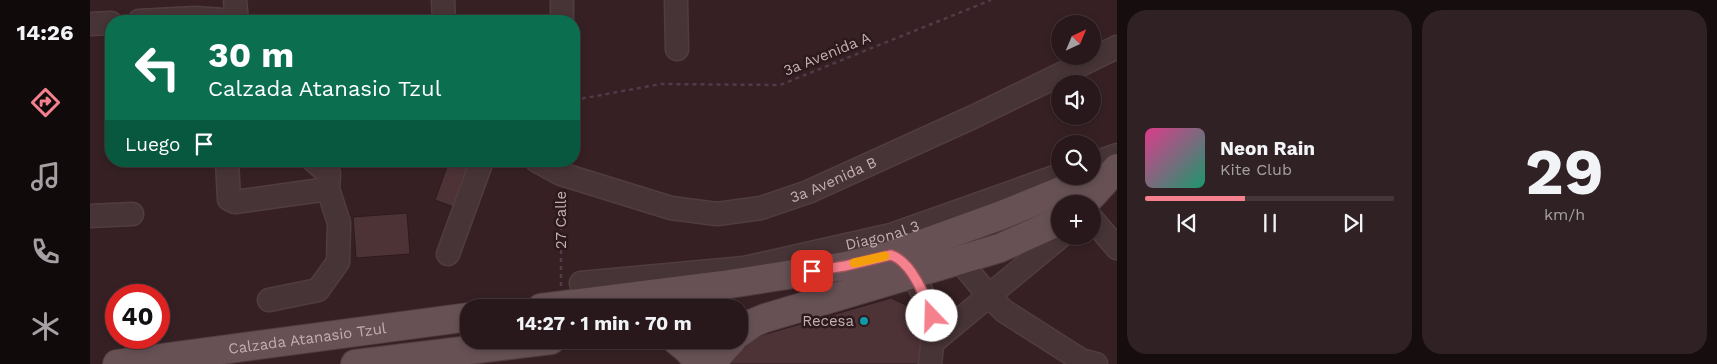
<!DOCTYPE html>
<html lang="es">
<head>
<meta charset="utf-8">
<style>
  :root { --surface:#28181b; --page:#302124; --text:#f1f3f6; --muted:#a5a0a3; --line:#44373a; --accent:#f5818f }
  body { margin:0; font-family:"Work Sans",sans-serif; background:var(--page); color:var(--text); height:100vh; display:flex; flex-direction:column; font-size:19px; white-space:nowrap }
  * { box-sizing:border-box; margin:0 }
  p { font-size:16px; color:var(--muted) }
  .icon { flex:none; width:28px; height:28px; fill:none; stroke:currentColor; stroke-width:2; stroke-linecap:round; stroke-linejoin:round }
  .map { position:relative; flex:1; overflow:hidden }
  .panel { display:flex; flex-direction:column; gap:10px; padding:10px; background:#160d0f; width:600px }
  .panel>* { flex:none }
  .guide { position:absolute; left:15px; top:15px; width:475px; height:152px; border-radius:20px; box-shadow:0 2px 8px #0003,0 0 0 1px var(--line); background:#0b6e4f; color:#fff; overflow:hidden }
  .needle { width:32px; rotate:44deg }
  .controls { position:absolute; left:961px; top:15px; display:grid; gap:10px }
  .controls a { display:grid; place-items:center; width:50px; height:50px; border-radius:50%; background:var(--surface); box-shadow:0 2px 8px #0003,0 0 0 1px var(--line); font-size:25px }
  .speed { position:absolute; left:15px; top:284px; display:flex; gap:10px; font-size:25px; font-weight:700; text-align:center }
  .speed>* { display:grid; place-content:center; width:65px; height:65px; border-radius:50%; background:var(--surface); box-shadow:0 2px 8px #0003,0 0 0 1px var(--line); line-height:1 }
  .speed .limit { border:8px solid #d22; background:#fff; color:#111 }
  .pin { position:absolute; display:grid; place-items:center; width:42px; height:42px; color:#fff; margin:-21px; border-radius:10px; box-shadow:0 2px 8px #0006 }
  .me { position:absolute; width:55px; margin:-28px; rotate:339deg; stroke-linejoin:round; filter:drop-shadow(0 0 4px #0008) }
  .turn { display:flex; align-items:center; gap:18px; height:105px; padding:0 20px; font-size:22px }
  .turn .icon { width:65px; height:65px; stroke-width:2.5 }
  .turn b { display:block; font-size:35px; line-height:42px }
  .then { display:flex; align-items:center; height:48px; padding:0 20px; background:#0003; gap:10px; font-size:19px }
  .panel .tile { flex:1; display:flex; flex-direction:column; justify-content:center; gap:8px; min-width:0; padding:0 18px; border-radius:20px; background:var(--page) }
  .panel .dial { align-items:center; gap:0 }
  .dial b { font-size:65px; line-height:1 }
  .song { display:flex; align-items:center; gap:15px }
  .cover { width:60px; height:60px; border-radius:8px; background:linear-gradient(135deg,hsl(330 70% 55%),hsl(160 70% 35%)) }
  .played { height:5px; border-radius:2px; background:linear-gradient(90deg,var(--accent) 40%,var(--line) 40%) }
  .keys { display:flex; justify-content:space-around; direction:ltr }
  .panel .tiles { flex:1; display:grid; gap:10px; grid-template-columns:repeat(2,1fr) }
  .trip { position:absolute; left:370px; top:299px; width:288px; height:50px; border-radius:20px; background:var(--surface); box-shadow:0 2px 8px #0003,0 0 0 1px var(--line); font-weight:700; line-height:50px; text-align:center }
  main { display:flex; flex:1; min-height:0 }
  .tab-bar { display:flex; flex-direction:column; width:90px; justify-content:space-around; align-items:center; background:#100a0b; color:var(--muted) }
  .tab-bar .icon { width:35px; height:35px }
  .tab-bar .active { color:var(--accent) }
  .tab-bar b { font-size:22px; color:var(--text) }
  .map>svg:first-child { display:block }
  .building { fill:#4d3236; stroke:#2e1b1e }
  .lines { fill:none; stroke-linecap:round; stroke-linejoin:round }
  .minor-casing { stroke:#513d40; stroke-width:25 }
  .major-casing { stroke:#513d40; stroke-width:30 }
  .path { stroke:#503b49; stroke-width:2.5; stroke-dasharray:4 4; stroke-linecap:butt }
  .minor { stroke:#473436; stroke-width:22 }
  .major { stroke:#675155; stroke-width:28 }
  .route-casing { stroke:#9f545d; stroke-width:12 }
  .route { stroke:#f5818f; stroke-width:9 }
  .slow { stroke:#f59e0b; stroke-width:9 }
  .culture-dot { fill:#0f9aa8; stroke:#2b191c; stroke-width:2 }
  .labels { text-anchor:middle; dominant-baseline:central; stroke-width:5; stroke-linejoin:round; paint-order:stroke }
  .street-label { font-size:15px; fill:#c4aeb0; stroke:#2b191c }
  .poi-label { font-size:15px; fill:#c4aeb0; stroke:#2b191c; text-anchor:end }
</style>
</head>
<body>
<main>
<nav class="tab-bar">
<b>14:26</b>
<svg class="icon active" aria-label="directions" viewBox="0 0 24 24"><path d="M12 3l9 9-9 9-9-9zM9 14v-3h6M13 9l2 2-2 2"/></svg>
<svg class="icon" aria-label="music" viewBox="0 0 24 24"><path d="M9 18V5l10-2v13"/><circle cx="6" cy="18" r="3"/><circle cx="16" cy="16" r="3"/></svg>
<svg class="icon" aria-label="phone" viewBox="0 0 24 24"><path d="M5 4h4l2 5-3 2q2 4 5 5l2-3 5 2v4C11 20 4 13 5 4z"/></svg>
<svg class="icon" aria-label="climate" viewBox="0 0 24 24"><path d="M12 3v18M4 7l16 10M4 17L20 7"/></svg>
</nav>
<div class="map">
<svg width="1027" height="364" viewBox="0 0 1027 364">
  <rect width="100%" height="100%" fill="#362024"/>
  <g class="building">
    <polygon points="359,161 386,169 372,210 345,200"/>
    <polygon points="317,213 320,254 266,258 263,217"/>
    <polygon points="801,298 826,310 832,332 829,364 634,364 655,340"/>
  </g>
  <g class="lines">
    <defs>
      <g id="minor">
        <polyline points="145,0 147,21"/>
        <polyline points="353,0 354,21"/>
        <polyline points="586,0 587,49"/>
        <polyline points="49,21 105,18 147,21"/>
        <polyline points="472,21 472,0"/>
        <polyline points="0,24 21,23"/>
        <polyline points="137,161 139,199 145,202 238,189 239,174 224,161"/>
        <path id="s1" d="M447,161L471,174L581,208L627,214L671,208L718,192L883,117L1027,47"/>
        <polyline points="1002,164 1027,155"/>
        <polyline points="0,216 42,214"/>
        <polyline points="1002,219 1027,248"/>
        <polyline points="358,254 392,161"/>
        <polyline points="869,260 899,296 914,311 991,360 1006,364"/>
        <path d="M812,261C816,266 820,271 823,277C843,306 845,330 840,364"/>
        <path id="s2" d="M491,283L654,268L801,235L970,175"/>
        <polyline points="179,300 228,290 248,262 249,223 238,189"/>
        <polyline points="843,342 971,236"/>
      </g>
      <g id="major">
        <polyline points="994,204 1027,168"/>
        <polyline points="451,308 633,285 755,266 801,255 909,216 983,186 1001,176"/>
        <polyline points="649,333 663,323 675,318 910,248 970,221"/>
        <polyline points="586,340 598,350 610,364"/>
        <path id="s3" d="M27,364L379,317"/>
        <polyline points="265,364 461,340"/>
        <polyline points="623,364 629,354 642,340"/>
      </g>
    </defs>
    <use href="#minor" class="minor-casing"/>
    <use href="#major" class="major-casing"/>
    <g class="path">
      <polyline points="484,100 571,84 690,85 901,0"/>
      <polyline points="471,286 471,194"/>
    </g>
    <use href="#minor" class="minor"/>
    <use href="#major" class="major"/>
  </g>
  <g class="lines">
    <defs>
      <path id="route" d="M722,271L755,266L801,255C822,262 835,296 842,316"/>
    </defs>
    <use href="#route" class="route-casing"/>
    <use href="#route" class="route"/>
    <polyline class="slow" points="764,263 795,256"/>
  </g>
  <circle class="culture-dot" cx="774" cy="321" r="5"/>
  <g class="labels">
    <g class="street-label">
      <text transform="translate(737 54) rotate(-22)">3a Avenida A</text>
      <text stroke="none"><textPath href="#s1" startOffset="311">3a Avenida B</textPath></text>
      <text transform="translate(471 220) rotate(-90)">27 Calle</text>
      <text stroke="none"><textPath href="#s2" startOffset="306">Diagonal 3</textPath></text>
      <text stroke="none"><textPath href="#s3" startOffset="192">Calzada Atanasio Tzul</textPath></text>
    </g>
    <g class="poi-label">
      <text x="764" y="321">Recesa</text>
    </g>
  </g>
</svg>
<div class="controls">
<a><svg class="needle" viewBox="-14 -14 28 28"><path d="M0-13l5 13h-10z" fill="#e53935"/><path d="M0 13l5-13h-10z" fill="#a5a0a3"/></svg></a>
<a><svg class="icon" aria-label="sound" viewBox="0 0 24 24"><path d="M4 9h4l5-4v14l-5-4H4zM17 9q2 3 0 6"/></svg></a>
<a><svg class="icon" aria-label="search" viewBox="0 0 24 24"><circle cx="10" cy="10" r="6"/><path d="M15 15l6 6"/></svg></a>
<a>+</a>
</div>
<div class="speed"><div class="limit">40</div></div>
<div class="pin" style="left:722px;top:271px;background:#d93025"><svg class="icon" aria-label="arrive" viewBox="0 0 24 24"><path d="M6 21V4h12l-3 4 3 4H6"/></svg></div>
<svg class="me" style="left:842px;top:316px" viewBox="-20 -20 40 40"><circle r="19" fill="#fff"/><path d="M0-13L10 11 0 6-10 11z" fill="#f5818f"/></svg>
<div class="trip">14:27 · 1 min · 70 m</div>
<div class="guide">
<div class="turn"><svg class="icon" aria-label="left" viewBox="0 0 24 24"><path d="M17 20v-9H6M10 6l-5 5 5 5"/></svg><div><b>30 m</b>Calzada Atanasio Tzul</div></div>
<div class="then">Luego<svg class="icon" aria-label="arrive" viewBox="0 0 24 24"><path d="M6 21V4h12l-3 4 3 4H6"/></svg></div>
</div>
</div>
<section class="panel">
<div class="tiles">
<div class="tile">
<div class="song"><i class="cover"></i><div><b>Neon Rain</b><p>Kite Club</p></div></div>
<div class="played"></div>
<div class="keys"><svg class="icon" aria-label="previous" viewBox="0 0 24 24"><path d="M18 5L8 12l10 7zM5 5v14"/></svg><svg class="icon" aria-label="pause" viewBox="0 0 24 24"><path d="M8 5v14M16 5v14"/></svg><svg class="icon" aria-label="next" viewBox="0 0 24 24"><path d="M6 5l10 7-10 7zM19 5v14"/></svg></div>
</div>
<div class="tile dial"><b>29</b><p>km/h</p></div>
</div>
</section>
</main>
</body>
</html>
